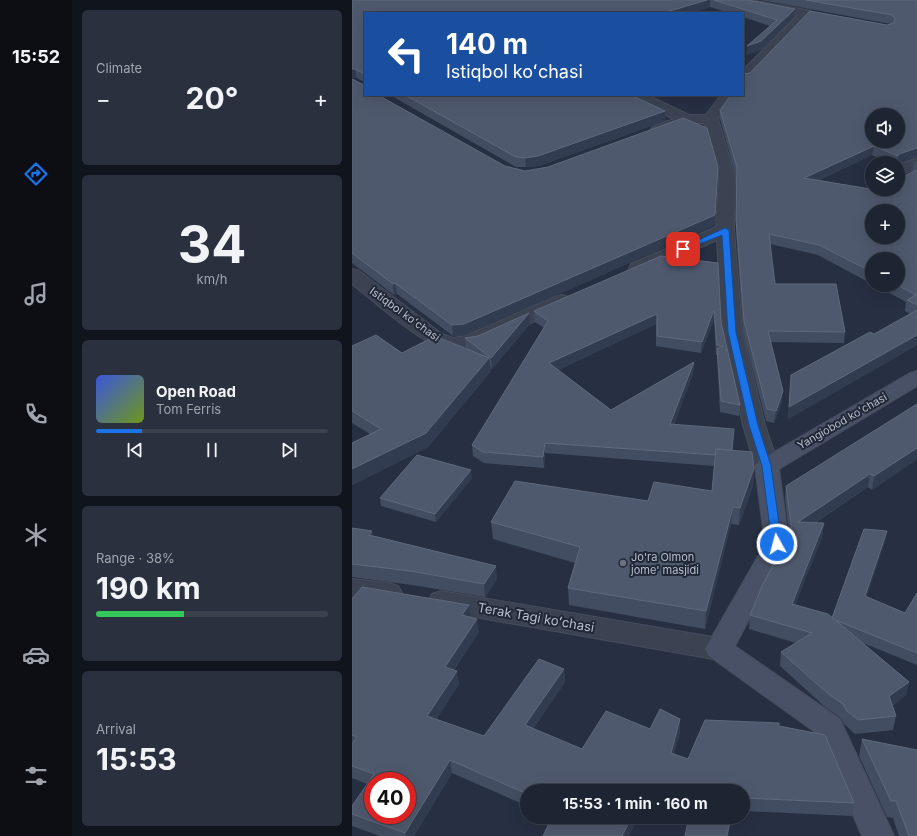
<!DOCTYPE html>
<html lang="en">
<head>
<meta charset="utf-8">
<style>
  :root { --surface:#1d2432; --page:#2a303e; --text:#f1f3f6; --muted:#a0a4ac; --line:#3b414d; --accent:#1a73e8 }
  body { margin:0; font-family:Inter,sans-serif; background:var(--page); color:var(--text); height:100vh; display:flex; flex-direction:column; font-size:15px; white-space:nowrap }
  * { box-sizing:border-box; margin:0 }
  p { font-size:13px; color:var(--muted) }
  .icon { flex:none; width:22px; height:22px; fill:none; stroke:currentColor; stroke-width:2; stroke-linecap:round; stroke-linejoin:round }
  .map { position:relative; flex:1; overflow:hidden }
  .details { display:flex; flex-direction:column; gap:10px; padding:10px; background:#10141c; width:280px }
  .details>* { flex:none }
  .hud { position:absolute; left:12px; top:12px; width:380px; height:84px; border-radius:0px; box-shadow:0 4px 16px #0002,0 0 0 1px var(--line); background:#1a4fa0; color:#fff; overflow:hidden }
  .fabs { position:absolute; left:513px; top:108px; display:grid; gap:8px }
  .fabs a { display:grid; place-items:center; width:40px; height:40px; border-radius:50%; background:var(--surface); box-shadow:0 4px 16px #0002,0 0 0 1px var(--line); font-size:20px }
  .speed { position:absolute; left:12px; top:772px; display:flex; gap:8px; font-size:20px; font-weight:700; text-align:center }
  .speed>* { display:grid; place-content:center; width:52px; height:52px; border-radius:50%; background:var(--surface); box-shadow:0 4px 16px #0002,0 0 0 1px var(--line); line-height:1 }
  .speed .limit { border:6px solid #d22; background:#fff; color:#111 }
  .pin { position:absolute; display:grid; place-items:center; width:34px; height:34px; color:#fff; margin:-17px; border-radius:8px; box-shadow:0 2px 6px #0006 }
  .me { position:absolute; width:44px; margin:-22px; rotate:353deg; stroke-linejoin:round; filter:drop-shadow(0 0 3px #0008) }
  .turn { display:flex; align-items:center; gap:14px; height:84px; padding:0 16px; font-size:18px }
  .turn .icon { width:52px; height:52px; stroke-width:2.5 }
  .turn b { display:block; font-size:28px; line-height:34px }
  .big { font-size:30px; font-weight:700; line-height:1.1 }
  .details .widget { flex:1; display:flex; flex-direction:column; justify-content:center; gap:6px; min-width:0; padding:0 14px; border-radius:6px; background:var(--page) }
  .details .dial { align-items:center; gap:0 }
  .dial b { font-size:52px; line-height:1 }
  .song { display:flex; align-items:center; gap:12px }
  .cover { width:48px; height:48px; border-radius:6px; background:linear-gradient(135deg,hsl(230 70% 55%),hsl(80 70% 35%)) }
  .played { height:4px; border-radius:2px; background:linear-gradient(90deg,var(--accent) 20%,var(--line) 20%) }
  .keys { display:flex; justify-content:space-around; direction:ltr }
  .heat { display:flex; justify-content:space-between; align-items:center; font-size:22px; direction:ltr }
  .charge { height:6px; border-radius:3px; background:linear-gradient(90deg,#34c759 38%,var(--line) 0) }
  .trip { position:absolute; left:168px; top:784px; width:230px; height:40px; border-radius:20px; background:var(--surface); box-shadow:0 4px 16px #0002,0 0 0 1px var(--line); font-weight:700; line-height:40px; text-align:center }
  main { display:flex; flex:1; min-height:0 }
  .tabs { display:flex; flex-direction:column; width:72px; justify-content:space-around; align-items:center; background:#0c0e14; color:var(--muted) }
  .tabs .icon { width:28px; height:28px }
  .tabs .on { color:var(--accent) }
  .tabs b { font-size:18px; color:var(--text) }
  .map>svg:first-child { display:block }
  .lines { fill:none; stroke-linecap:round; stroke-linejoin:round }
  .street-casing { stroke:#454c5c; stroke-width:2 }
  .secondary-casing { stroke:#454c5c; stroke-width:2 }
  .street { fill:#3b4353; fill-rule:evenodd }
  .secondary { fill:#495166; fill-rule:evenodd }
  .wall { fill:#424d61 }
  .shaded-wall { fill:#323c50 }
  .building { fill:#4f596d; stroke:#5f697c; fill-rule:evenodd }
  .route { fill:#1a73e8; stroke:#114b97 }
  .worship-dot { fill:#6b7280; stroke:#202838; stroke-width:1.5 }
  .labels { text-anchor:middle; dominant-baseline:central; stroke-width:4; stroke-linejoin:round; paint-order:stroke }
  .street-label { font-size:11px; fill:#b8becc; stroke:#202838 }
  .poi-label { font-size:11px; fill:#b8becc; stroke:#202838; text-anchor:start }
  .near-street-label { font-size:13px; fill:#b8becc; stroke:#202838 }
</style>
</head>
<body>
<main>
<nav class="tabs">
<b>15:52</b>
<svg class="icon on" aria-label="directions" viewBox="0 0 24 24"><path d="M12 3l9 9-9 9-9-9zM9 14v-3h6M13 9l2 2-2 2"/></svg>
<svg class="icon" aria-label="music" viewBox="0 0 24 24"><path d="M9 18V5l10-2v13"/><circle cx="6" cy="18" r="3"/><circle cx="16" cy="16" r="3"/></svg>
<svg class="icon" aria-label="phone" viewBox="0 0 24 24"><path d="M5 4h4l2 5-3 2q2 4 5 5l2-3 5 2v4C11 20 4 13 5 4z"/></svg>
<svg class="icon" aria-label="climate" viewBox="0 0 24 24"><path d="M12 3v18M4 7l16 10M4 17L20 7"/></svg>
<svg class="icon" aria-label="car" viewBox="0 0 24 24"><path d="M5 17H2v-5l4-1 3-4h7l3 4 3 1v5h-3M9 17h6M6 11h13"/><circle cx="7" cy="17" r="2"/><circle cx="17" cy="17" r="2"/></svg>
<svg class="icon" aria-label="filters" viewBox="0 0 24 24"><path d="M4 7h16M4 17h16"/><circle cx="9" cy="7" r="2"/><circle cx="15" cy="17" r="2"/></svg>
</nav>
<section class="details">
<div class="widget"><p>Climate</p>
<div class="heat"><a>−</a><b class="big">20°</b><a>+</a></div>
</div>
<div class="widget dial"><b>34</b><p>km/h</p></div>
<div class="widget">
<div class="song"><i class="cover"></i><div><b>Open Road</b><p>Tom Ferris</p></div></div>
<div class="played"></div>
<div class="keys"><svg class="icon" aria-label="previous" viewBox="0 0 24 24"><path d="M18 5L8 12l10 7zM5 5v14"/></svg><svg class="icon" aria-label="pause" viewBox="0 0 24 24"><path d="M8 5v14M16 5v14"/></svg><svg class="icon" aria-label="next" viewBox="0 0 24 24"><path d="M6 5l10 7-10 7zM19 5v14"/></svg></div>
</div>
<div class="widget"><p>Range · 38%</p><b class="big">190 km</b><div class="charge"></div></div>
<div class="widget"><p>Arrival</p><b class="big">15:53</b></div>
</section>
<div class="map">
<svg width="565" height="836" viewBox="0 0 565 836">
  <rect width="100%" height="100%" fill="#273043"/>
  <g class="lines">
    <defs>
      <g id="street">
        <polygon points="374,0 399,0 454,10 458,11 460,14 396,81 391,82 391,70 445,16 380,4 376,3"/>
        <path d="M276,95H295L337,115H354L369,95H384L366,119L383,177L382,230L390,332L413,425L427,466L423,471L415,473L407,471L403,466L391,425L370,332L365,240L293,272L286,274L279,272L277,268L279,264L364,227L367,177L352,123C347,123 341,123 336,124C324,127 313,135 302,132L299,129L302,126L322,119L278,98Z"/>
        <polygon points="565,158 565,169 546,175 546,165"/>
        <path d="M0,269L7,271L90,334L101,338L114,336L203,297L210,295L217,297L220,301L217,305C192,316 122,353 98,350C72,347 22,301 0,284Z"/>
        <polygon points="0,579 37,583 46,586 50,593 46,600 37,603 0,597"/>
        <polygon points="89,591 367,638 377,642 381,649 377,656 367,660 89,611 80,608 76,601 80,594"/>
      </g>
      <polygon id="secondary" points="565,371 565,386 427,469 437,544 383,646 488,719 542,836 510,836 467,735 357,656 353,649 413,544 403,466 407,461 558,373"/>
    </defs>
    <use href="#street" class="street-casing"/>
    <use href="#secondary" class="secondary-casing"/>
    <use href="#street" class="street"/>
    <use href="#secondary" class="secondary"/>
  </g>
  <g class="wall">
    <polygon points="0,0 396,0 442,17 409,50 394,55 418,26 391,17 391,13 377,13 358,7 338,13 13,13 13,95 153,166 363,225 114,335 101,336 45,294 42,295 0,263 0,79 12,85 12,82 5,78 0,78"/>
    <polygon points="408,0 565,0 565,157 546,163 539,163 520,155 467,180 524,190 561,172 560,172 562,162 565,161 565,345 436,419 439,375 522,334 558,314 553,311 554,302 523,285 546,285 520,259 520,284 466,255 418,244 423,284 493,332 492,343 419,342 430,402 422,423 414,421 391,332 384,230 384,177 368,119 368,110 398,73 539,24"/>
    <polygon points="38,95 279,95 313,111 313,121 187,166 174,167 164,167"/>
    <polygon points="366,263 369,322 388,405 387,416 368,412 365,355 364,355 362,320 349,353 304,346 304,324 206,370 259,410 342,362 341,373 322,425 380,450 402,468 401,486 387,525 379,524 353,629 217,605 216,588 223,563 141,539 139,522 296,501 360,491 362,466 193,453 192,468 132,463 121,456 120,445 192,328 183,322 182,311"/>
    <polygon points="178,324 140,369 138,367 139,371 76,447 0,485 0,443 18,434 0,423 0,346 50,353 114,349 113,338"/>
    <polygon points="565,404 565,459 520,490 516,487 463,523 472,523 470,537 443,605 480,618 533,542 514,597 553,613 565,593 565,665 511,643 557,682 554,695 540,706 544,716 541,730 503,734 492,724 489,718 473,707 428,666 429,652 444,643 397,629 398,615 437,536 433,499 434,486"/>
    <polygon points="120,478 84,522 29,506 28,498"/>
    <polygon points="0,528 21,536 145,579 133,597 60,585 7,578 0,577"/>
    <polygon points="0,599 119,617 127,632 102,670 107,684 84,719 132,736 212,669 213,682 181,729 230,749 298,729 328,719 328,732 322,754 336,759 427,726 502,803 500,816 391,811 391,791 175,791 175,806 100,773 62,836 28,836 0,826 0,806 15,784 0,778"/>
    <polygon points="510,739 565,836 547,836 541,818 535,817 507,756"/>
    <polygon points="325,817 380,817 336,820"/>
  </g>
  <g class="shaded-wall">
    <polygon points="355,0 358,0 358,7 338,13 311,13"/>
    <polygon points="443,9 442,17 409,50 394,55 395,46"/>
    <polygon points="0,69 3,69 5,78 0,78"/>
    <polygon points="313,111 313,121 187,166 174,167 173,158"/>
    <polygon points="522,146 520,155 451,188 452,178"/>
    <polygon points="565,148 565,157 546,163 545,163 546,156 547,154"/>
    <polygon points="366,167 363,225 114,335 101,336 100,325"/>
    <polygon points="43,283 45,294 42,295 41,284"/>
    <polygon points="362,310 362,320 349,353 350,342"/>
    <polygon points="177,313 178,324 140,369 139,358"/>
    <polygon points="305,314 304,324 197,374 197,363"/>
    <polygon points="565,335 565,345 436,419 437,407"/>
    <polygon points="137,358 139,371 76,447 0,485 0,469"/>
    <polygon points="342,362 341,373 318,435 318,424"/>
    <polygon points="431,391 430,402 422,423 424,411"/>
    <polygon points="193,443 193,453 192,468 191,457"/>
    <polygon points="565,448 565,459 520,490 522,476"/>
    <polygon points="402,468 401,486 387,525 388,508"/>
    <polygon points="119,470 120,478 84,522 83,514"/>
    <polygon points="518,474 516,487 444,535 446,522"/>
    <polygon points="381,507 379,524 353,629 354,611"/>
    <polygon points="472,523 470,537 438,618 440,604"/>
    <polygon points="20,531 23,544 17,535"/>
    <polygon points="535,531 533,542 511,608 513,596"/>
    <polygon points="144,566 145,579 133,597 132,584"/>
    <polygon points="117,605 119,618 110,615"/>
    <polygon points="125,619 127,632 95,680 93,667"/>
    <polygon points="212,669 213,682 174,739 173,725"/>
    <polygon points="105,671 107,684 78,730 75,716"/>
    <polygon points="557,682 554,695 534,710 537,696"/>
    <polygon points="328,719 328,732 319,766 319,753"/>
    <polygon points="98,760 100,773 62,836 54,836 53,833"/>
    <polygon points="280,817 287,817 277,836 270,836"/>
    <polygon points="379,817 380,817 376,836 375,836"/>
  </g>
  <g class="building">
    <polygon points="0,0 355,0 311,13 13,13 13,74 3,69 0,69"/>
    <polygon points="362,0 396,0 443,9 409,41 395,46 425,20"/>
    <path d="M454,0H565V148L547,154L546,156L522,146L452,178L524,190L526,189H546V179L565,170V305L555,300L564,295L545,285H546V259H520V272L467,245L417,234L423,284H484L493,332L416,331L431,391L424,411L415,409L392,321L384,220L385,167L368,110L379,95H391V76L392,74L398,73L458,11L535,25L542,23L543,19L540,15ZM520,115H546V141H520ZM520,211H546V237H520Z"/>
    <polygon points="13,76 13,95 26,95 153,166 173,171 196,167 331,118 355,128 366,167 363,215 112,324 100,325 43,283 41,284 0,253 0,79 12,85"/>
    <polygon points="53,95 279,95 313,111 186,156 173,158 164,157"/>
    <polygon points="309,256 366,263 369,322 388,405 369,401 365,349 371,346 365,345 362,310 350,342 305,336 305,314 197,363 259,410 342,362 318,424 382,429 380,450 364,449 364,455 193,443 191,457 131,452 120,445 196,321 182,311"/>
    <polygon points="565,310 565,335 437,407 439,375 518,332 522,334"/>
    <polygon points="177,313 139,358 113,338 126,336"/>
    <polygon points="24,335 50,353 83,336 137,358 74,433 0,469 0,443 29,429 0,411 0,346"/>
    <polygon points="565,404 565,448 522,476 518,474 446,522 472,523 440,604 476,614 557,682 537,696 544,716 506,720 494,710 491,704 475,693 429,652 460,633 398,615 411,584 440,531 434,486"/>
    <polygon points="364,449 400,452 402,468 388,508 381,507 354,611 216,588 228,547 139,522 163,481 296,501 302,482 360,491"/>
    <polygon points="65,455 119,470 83,514 28,498"/>
    <polygon points="0,528 20,531 17,535 144,566 132,584 58,571 0,564"/>
    <polygon points="512,529 535,531 513,596 553,613 565,593 565,653 483,620 480,618"/>
    <path d="M10,587L117,605L110,615L125,619L93,667L105,671L75,716L132,736L187,659L212,669L173,725L230,749L254,711L298,729L308,709L328,719L319,753L336,759L353,720L427,723V726L473,735L502,803L391,798V791H175V794L98,760L53,833L0,814V806L22,774L0,766V744L5,737L0,735V599ZM21,781H55V815H21Z"/>
    <polygon points="510,739 565,750 565,836 557,836 544,801 539,801"/>
    <polygon points="200,817 280,817 270,836 191,836"/>
    <polygon points="337,817 379,817 375,836 333,836"/>
  </g>
  <polygon class="route" points="373,228 377,230 384,332 406,425 419,466 430,544 428,547 421,547 420,544 410,466 397,425 376,332 370,235 333,250 331,251 327,249"/>
  <circle class="worship-dot" cx="271" cy="563" r="4"/>
  <g class="labels">
    <g class="street-label">
      <text transform="translate(53 314) rotate(36)">Istiqbol koʻchasi</text>
      <text transform="translate(490 421) rotate(-30)">Yangiobod koʻchasi</text>
    </g>
    <g class="poi-label">
      <text x="279" y="557">Jo'ra Olmon<tspan x="279" dy="13">jome' masjidi</tspan></text>
    </g>
    <g class="near-street-label">
      <text transform="translate(184 617) rotate(10)">Terak Tagi koʻchasi</text>
    </g>
  </g>
</svg>
<div class="fabs">
<a><svg class="icon" aria-label="sound" viewBox="0 0 24 24"><path d="M4 9h4l5-4v14l-5-4H4zM17 9q2 3 0 6"/></svg></a>
<a><svg class="icon" aria-label="layers" viewBox="0 0 24 24"><path d="M12 4l9 5-9 5-9-5zM3 14l9 5 9-5"/></svg></a>
<a>+</a>
<a>−</a>
</div>
<div class="speed"><div class="limit">40</div></div>
<div class="pin" style="left:331px;top:249px;background:#d93025"><svg class="icon" aria-label="arrive" viewBox="0 0 24 24"><path d="M6 21V4h12l-3 4 3 4H6"/></svg></div>
<svg class="me" style="left:425px;top:544px" viewBox="-20 -20 40 40"><circle r="17" fill="#1a73e8" stroke="#fff" stroke-width="3"/><path d="M0-11L8 9 0 5-8 9z" fill="#fff"/></svg>
<div class="trip">15:53 · 1 min · 160 m</div>
<div class="hud">
<div class="turn"><svg class="icon" aria-label="left" viewBox="0 0 24 24"><path d="M17 20v-9H6M10 6l-5 5 5 5"/></svg><div><b>140 m</b>Istiqbol koʻchasi</div></div>
</div>
</div>
</main>
</body>
</html>
